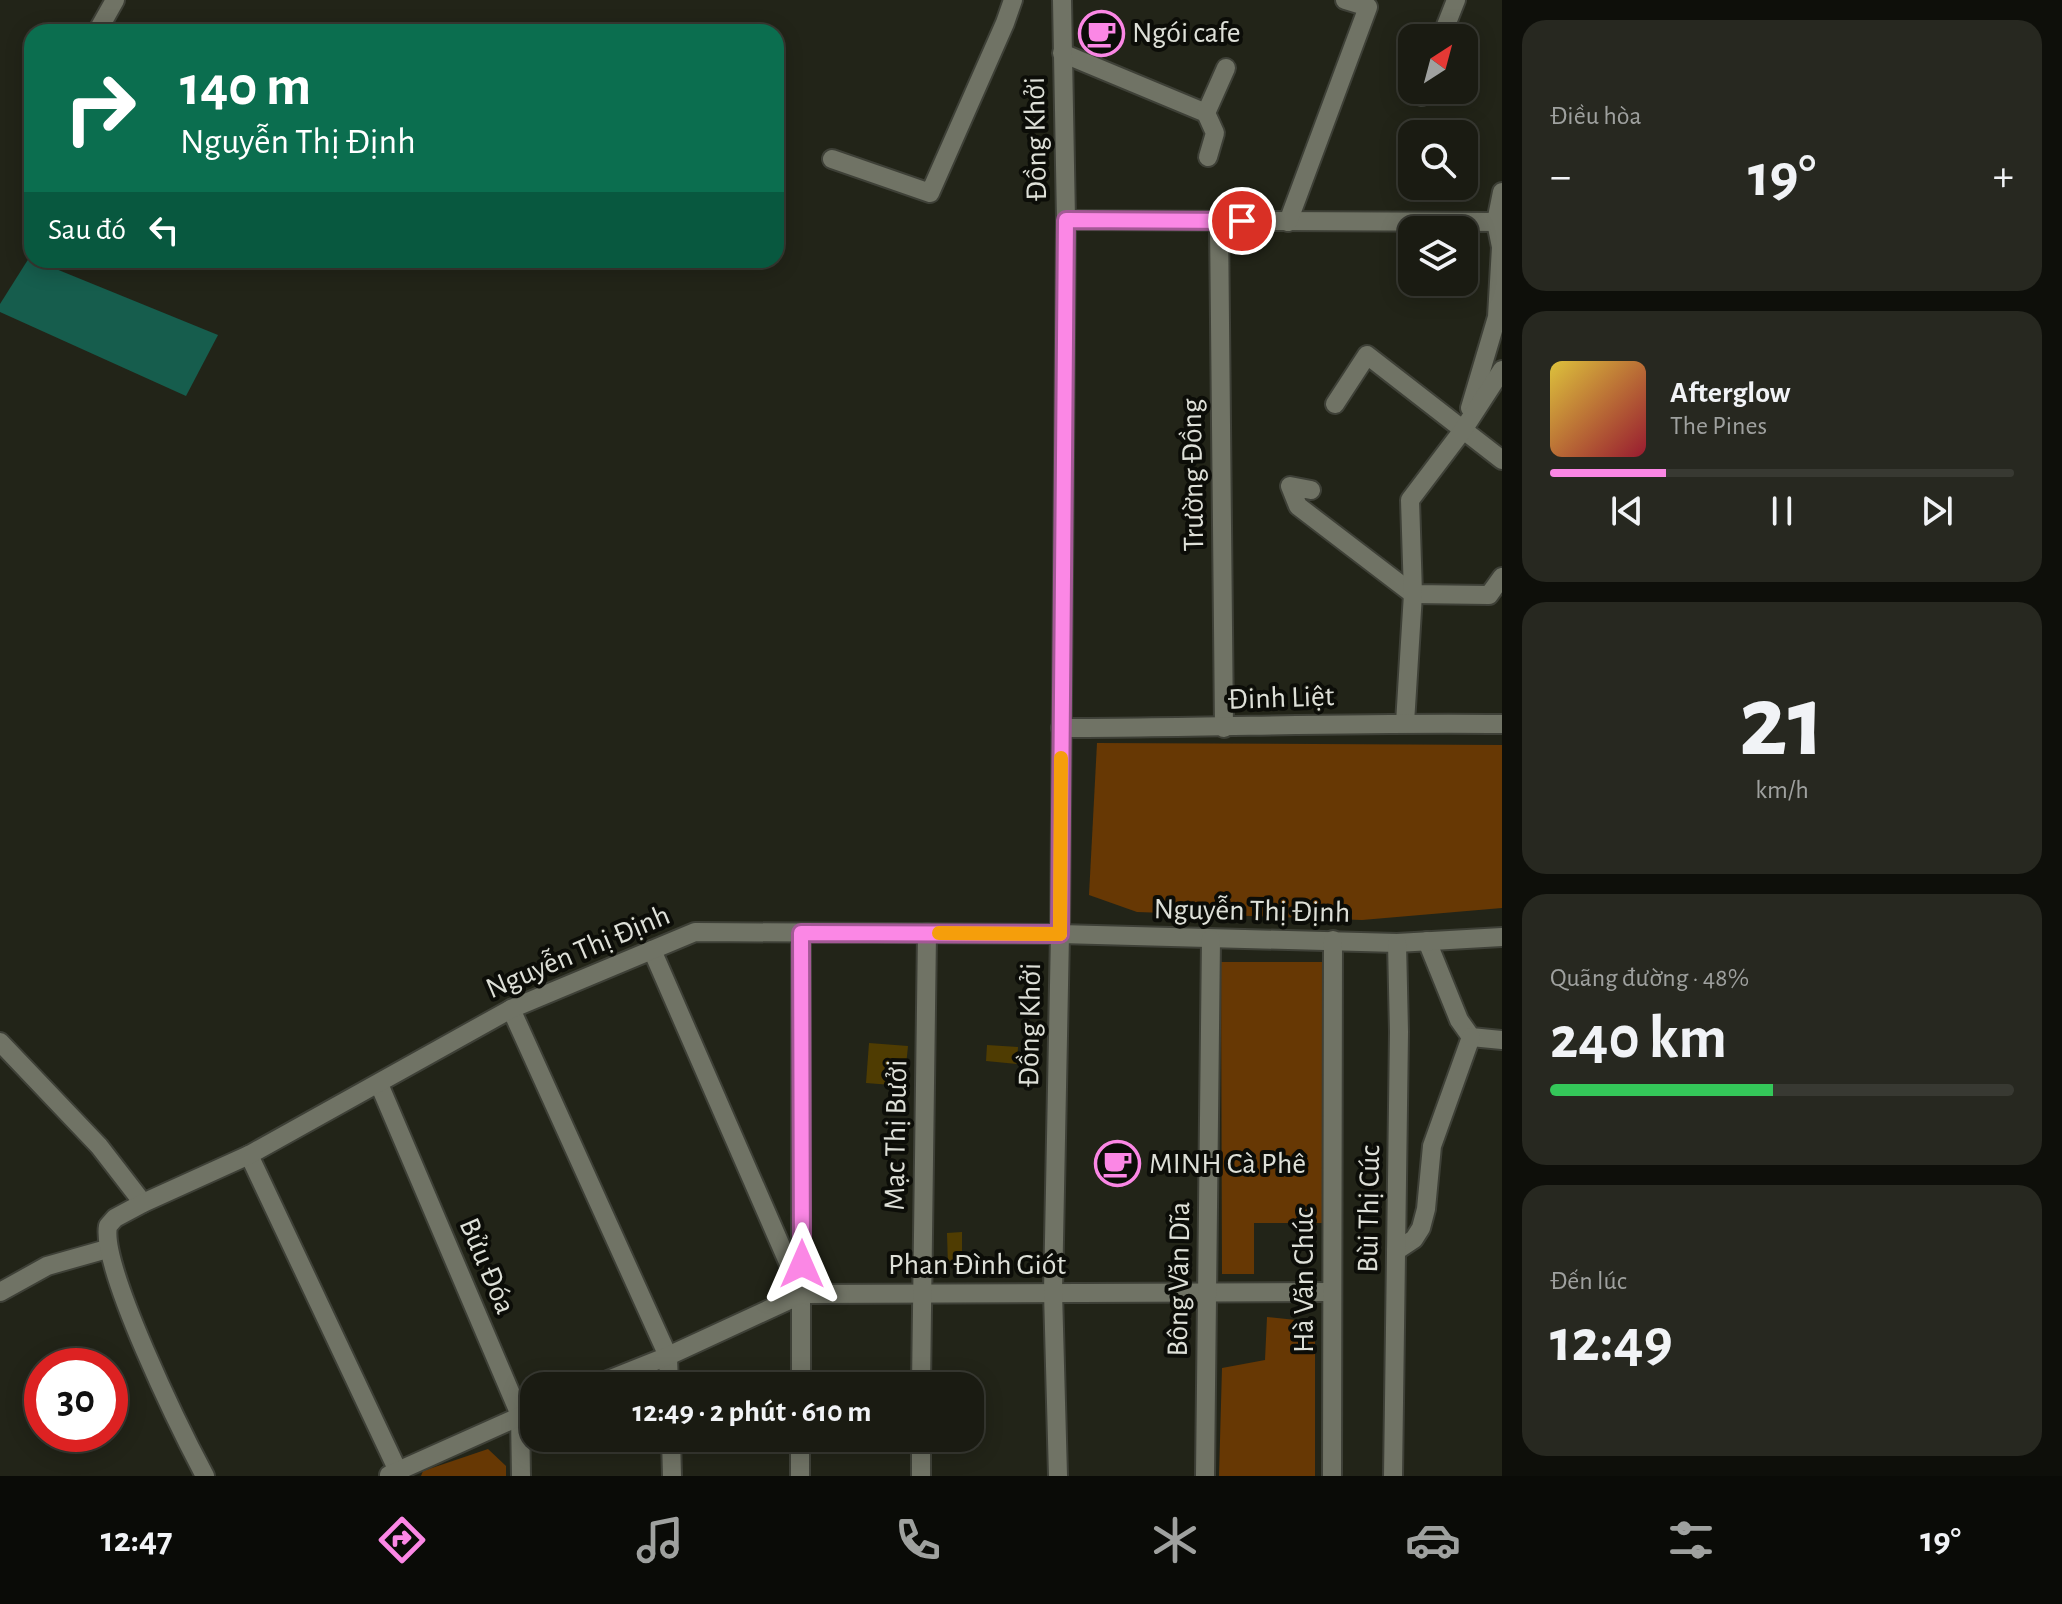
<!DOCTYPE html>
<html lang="vi">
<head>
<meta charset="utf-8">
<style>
  :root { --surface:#1a1b12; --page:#272820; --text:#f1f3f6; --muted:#9fa19f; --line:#383932; --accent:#fb87e5 }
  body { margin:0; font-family:"Alegreya Sans",sans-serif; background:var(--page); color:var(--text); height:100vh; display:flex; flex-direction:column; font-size:30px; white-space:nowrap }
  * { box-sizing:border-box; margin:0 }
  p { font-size:26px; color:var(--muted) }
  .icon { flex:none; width:44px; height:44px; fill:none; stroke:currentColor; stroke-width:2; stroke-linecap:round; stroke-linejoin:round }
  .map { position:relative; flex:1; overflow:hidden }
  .sheet { display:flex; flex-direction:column; gap:20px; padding:20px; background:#0e0f0a; width:560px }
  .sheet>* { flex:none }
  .banner { position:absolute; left:24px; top:24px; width:760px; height:244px; border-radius:24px; box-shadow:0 4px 20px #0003,0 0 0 2px var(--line); background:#0b6e4f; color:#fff; overflow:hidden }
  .needle { width:52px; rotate:36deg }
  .controls { position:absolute; left:1398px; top:24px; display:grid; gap:16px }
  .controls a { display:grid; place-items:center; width:80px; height:80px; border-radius:16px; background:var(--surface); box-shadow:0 4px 20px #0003,0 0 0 2px var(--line); font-size:40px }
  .speed { position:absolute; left:24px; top:1348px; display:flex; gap:16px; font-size:40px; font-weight:700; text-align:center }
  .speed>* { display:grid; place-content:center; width:104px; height:104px; border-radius:50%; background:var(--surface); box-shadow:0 4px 20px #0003,0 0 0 2px var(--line); line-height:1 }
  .speed .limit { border:12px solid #d22; background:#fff; color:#111 }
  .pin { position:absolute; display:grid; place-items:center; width:68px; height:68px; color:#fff; margin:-34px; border:4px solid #fff; border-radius:50%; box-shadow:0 2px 8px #0007 }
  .me { position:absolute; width:88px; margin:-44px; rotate:0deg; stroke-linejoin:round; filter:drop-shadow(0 0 6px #0008) }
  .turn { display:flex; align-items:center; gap:28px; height:168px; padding:0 24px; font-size:36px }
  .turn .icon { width:104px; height:104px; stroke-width:2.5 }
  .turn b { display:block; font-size:56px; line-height:68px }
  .then { display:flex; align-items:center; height:76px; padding:0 24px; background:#0003; gap:16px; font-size:30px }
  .big { font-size:60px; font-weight:600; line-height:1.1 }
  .sheet .card { flex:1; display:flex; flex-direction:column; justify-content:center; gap:12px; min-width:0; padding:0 28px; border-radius:24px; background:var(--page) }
  .sheet .dial { align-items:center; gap:0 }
  .dial b { font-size:104px; line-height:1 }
  .song { display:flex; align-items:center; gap:24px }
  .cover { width:96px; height:96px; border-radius:12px; background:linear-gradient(135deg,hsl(50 70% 55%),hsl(350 70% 35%)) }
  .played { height:8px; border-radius:4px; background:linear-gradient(90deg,var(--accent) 25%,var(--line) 25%) }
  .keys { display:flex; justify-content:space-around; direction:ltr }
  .heat { display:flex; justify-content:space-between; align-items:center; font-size:44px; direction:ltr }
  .charge { height:12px; border-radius:6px; background:linear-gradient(90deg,#34c759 48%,var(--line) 0) }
  .trip { position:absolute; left:520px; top:1372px; width:464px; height:80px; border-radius:24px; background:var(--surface); box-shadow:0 4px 20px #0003,0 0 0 2px var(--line); font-weight:600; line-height:80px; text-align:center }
  .menu { display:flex; height:128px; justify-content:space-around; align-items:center; background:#0a0b07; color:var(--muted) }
  .menu .icon { width:56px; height:56px }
  .menu .selected { color:var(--accent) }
  .menu b { font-size:36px; color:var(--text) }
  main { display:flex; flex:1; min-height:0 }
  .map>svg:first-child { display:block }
  .green { fill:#673804 }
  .water { fill:#165d4d }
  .building { fill:#4f3c02 }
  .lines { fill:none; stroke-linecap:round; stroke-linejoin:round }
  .minor-casing { stroke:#3e4037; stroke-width:22 }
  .minor { stroke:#707365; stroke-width:18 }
  .route-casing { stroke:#a35895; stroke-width:20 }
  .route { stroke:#fb87e5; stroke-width:14 }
  .slow { stroke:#f59e0b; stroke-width:14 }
  .labels { text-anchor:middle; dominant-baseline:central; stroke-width:8; stroke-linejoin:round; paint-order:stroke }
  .poi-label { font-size:30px; fill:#dee0d8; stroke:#0c0d08; text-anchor:start }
  .street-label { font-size:30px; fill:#dee0d8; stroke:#0c0d08 }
</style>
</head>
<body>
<main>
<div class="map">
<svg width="1502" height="1476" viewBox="0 0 1502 1476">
  <rect width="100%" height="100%" fill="#222418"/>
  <g class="green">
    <polygon points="1097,743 1502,745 1502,908 1362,920 1137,912 1089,895"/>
    <polygon points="1221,962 1324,962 1325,1223 1254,1223 1254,1274 1222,1274"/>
    <polygon points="1267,1317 1315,1322 1315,1476 1219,1476 1222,1368 1265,1360"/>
    <polygon points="488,1449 506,1466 506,1476 421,1476 423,1471"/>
  </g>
  <polygon class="water" points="29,258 218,335 186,396 0,312 0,304"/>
  <g class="building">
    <polygon points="869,1043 908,1046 904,1086 866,1083"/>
    <polygon points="987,1045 1018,1047 1017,1064 986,1061"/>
    <polygon points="962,1232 962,1267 948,1267 947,1233"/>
  </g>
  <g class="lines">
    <defs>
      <g id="minor">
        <polyline points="97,32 115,0"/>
        <polyline points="1441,38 1456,0"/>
        <polyline points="1062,53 1206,113"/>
        <polyline points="1422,96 1424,90"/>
        <polyline points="1208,157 1215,133 1206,113 1226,68"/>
        <polyline points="832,159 930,193 1005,23 1013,0"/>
        <polyline points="1066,220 1502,222"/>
        <polyline points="1219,221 1224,728"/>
        <polyline points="1288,222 1368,7 1345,0"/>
        <polyline points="1335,404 1367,355 1502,460"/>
        <polyline points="1470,408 1497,317 1501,247 1496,222 1502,192"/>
        <polyline points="1311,490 1290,486 1298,506 1413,594 1489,595 1502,577"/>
        <polyline points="1405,723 1413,594 1410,500 1463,430 1502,370"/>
        <path d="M1061,728C1208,728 1355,722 1502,724"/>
        <polyline points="801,933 801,1386"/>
        <polyline points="1427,941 1459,1020 1471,1037 1502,1040"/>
        <polyline points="652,950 798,1285"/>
        <polyline points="511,1009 668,1356 669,1386"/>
        <polyline points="0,1042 99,1146 143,1203"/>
        <polyline points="379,1084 520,1415 521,1476"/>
        <polyline points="249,1155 398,1471 397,1476"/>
        <polyline points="1396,1251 1414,1239 1421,1228 1426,1209 1432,1146 1471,1037"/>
        <polyline points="0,1292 47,1266 107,1249"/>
        <polyline points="593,1386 668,1356 802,1294 1332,1292"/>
        <polyline points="921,1386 927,933"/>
        <polyline points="671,1438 672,1476"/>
        <polyline points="921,1438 921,1476"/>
        <polyline points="389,1475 534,1410"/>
        <path d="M205,1476C182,1433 100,1267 108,1226L115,1218L143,1203L249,1155L511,1009L695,932L1060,934L1397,943L1502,937"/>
        <polyline points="800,1476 800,1438"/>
        <polyline points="1058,1476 1053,1292 1060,934 1066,220 1062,0"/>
        <polyline points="1205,1476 1211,939"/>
        <polyline points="1332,1476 1333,940"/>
        <polyline points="1393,1476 1399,1032 1397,943"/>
      </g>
    </defs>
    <use href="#minor" class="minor-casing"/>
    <use href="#minor" class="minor"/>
  </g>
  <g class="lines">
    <defs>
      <polyline id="route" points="802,1264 801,933 1060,934 1066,220 1242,221"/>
    </defs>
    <use href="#route" class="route-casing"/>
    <use href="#route" class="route"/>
    <polyline class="slow" points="939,933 1060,934 1061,758"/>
  </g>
  <defs>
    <symbol id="cafe-ring" viewBox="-11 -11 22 22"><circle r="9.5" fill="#0c0d08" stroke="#fb87e5" stroke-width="1.5"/><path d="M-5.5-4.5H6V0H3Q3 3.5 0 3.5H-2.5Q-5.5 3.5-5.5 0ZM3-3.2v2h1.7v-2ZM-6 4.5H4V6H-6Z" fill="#fb87e5"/></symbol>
  </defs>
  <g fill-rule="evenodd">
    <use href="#cafe-ring" x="1076" y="8" width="51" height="51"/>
    <use href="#cafe-ring" x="1092" y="1138" width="51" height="51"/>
  </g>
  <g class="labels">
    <g class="poi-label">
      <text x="1132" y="33">Ngói cafe</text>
      <text x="1149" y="1164">MINH Cà Phê</text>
    </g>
    <g class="street-label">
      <text transform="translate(1036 139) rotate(-91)">Đồng Khởi</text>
      <text transform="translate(1193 475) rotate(-91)">Trường Đồng</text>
      <text transform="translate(1281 698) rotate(-2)">Đinh Liệt</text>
      <text transform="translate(1252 911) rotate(1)">Nguyễn Thị Định</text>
      <text transform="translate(578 952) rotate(-23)">Nguyễn Thị Định</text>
      <text transform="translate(1030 1025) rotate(-89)">Đồng Khởi</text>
      <text transform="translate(896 1135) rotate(-89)">Mạc Thị Bưởi</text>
      <text transform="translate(1369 1209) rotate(-89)">Bùi Thị Cúc</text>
      <text x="977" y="1265">Phan Đình Giót</text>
      <text transform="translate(487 1266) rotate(67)">Bửu Đóa</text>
      <text transform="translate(1179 1279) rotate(-89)">Bông Văn Dĩa</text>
      <text transform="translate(1304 1280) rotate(-90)">Hà Văn Chúc</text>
    </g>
  </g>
</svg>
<div class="controls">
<a><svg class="needle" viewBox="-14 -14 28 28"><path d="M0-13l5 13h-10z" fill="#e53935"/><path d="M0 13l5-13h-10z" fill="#9fa19f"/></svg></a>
<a><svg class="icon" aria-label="search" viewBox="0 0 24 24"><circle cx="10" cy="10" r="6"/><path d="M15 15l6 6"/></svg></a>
<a><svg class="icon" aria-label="layers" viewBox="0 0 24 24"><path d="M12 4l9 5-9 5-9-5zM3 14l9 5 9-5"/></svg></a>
</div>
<div class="speed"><div class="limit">30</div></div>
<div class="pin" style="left:1242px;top:221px;background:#d93025"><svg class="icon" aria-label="arrive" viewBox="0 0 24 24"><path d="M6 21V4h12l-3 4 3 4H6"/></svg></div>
<svg class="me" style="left:802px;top:1264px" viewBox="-20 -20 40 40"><path d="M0-17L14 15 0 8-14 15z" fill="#fb87e5" stroke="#fff" stroke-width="4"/></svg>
<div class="trip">12:49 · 2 phút · 610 m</div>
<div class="banner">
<div class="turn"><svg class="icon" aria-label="right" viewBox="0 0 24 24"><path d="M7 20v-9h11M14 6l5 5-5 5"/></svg><div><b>140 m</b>Nguyễn Thị Định</div></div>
<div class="then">Sau đó<svg class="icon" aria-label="left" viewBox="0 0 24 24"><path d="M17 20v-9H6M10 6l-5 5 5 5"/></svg></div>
</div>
</div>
<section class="sheet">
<div class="card"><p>Điều hòa</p>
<div class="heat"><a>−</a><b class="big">19°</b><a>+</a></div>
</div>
<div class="card">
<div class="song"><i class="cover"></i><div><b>Afterglow</b><p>The Pines</p></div></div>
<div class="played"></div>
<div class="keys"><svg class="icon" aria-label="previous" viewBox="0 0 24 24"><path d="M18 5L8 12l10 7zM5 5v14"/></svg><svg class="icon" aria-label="pause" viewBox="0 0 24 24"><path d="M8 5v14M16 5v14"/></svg><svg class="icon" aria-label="next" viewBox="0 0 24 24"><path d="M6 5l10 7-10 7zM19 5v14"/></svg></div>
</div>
<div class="card dial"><b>21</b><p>km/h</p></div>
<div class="card"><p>Quãng đường · 48%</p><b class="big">240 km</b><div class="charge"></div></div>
<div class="card"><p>Đến lúc</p><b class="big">12:49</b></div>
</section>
</main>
<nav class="menu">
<b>12:47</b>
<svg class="icon selected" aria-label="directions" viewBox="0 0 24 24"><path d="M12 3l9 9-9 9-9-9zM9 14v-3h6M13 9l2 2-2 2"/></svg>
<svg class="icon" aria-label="music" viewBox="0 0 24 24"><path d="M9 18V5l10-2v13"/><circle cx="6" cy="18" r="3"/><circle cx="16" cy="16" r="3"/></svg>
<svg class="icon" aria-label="phone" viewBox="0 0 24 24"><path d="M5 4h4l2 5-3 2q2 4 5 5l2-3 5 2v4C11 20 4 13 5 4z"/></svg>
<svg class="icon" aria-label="climate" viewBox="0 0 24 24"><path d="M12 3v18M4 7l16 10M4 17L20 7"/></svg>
<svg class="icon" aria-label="car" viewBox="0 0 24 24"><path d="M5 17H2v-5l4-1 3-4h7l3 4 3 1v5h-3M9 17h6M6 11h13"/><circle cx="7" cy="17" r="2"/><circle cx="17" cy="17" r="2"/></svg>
<svg class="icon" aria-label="filters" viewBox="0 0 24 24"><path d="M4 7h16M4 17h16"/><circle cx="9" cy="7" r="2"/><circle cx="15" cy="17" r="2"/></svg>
<b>19°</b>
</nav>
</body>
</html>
